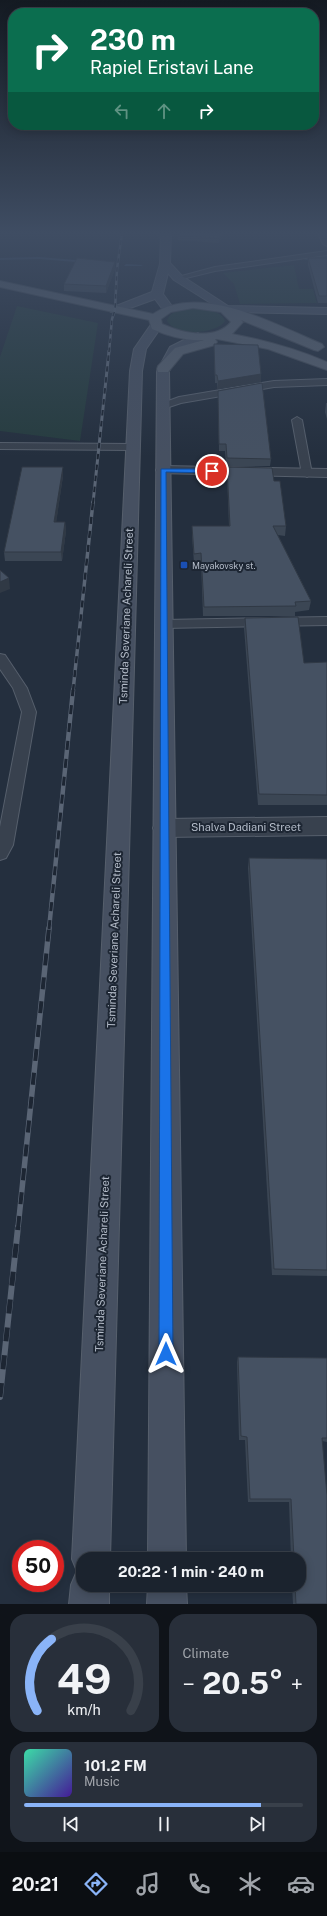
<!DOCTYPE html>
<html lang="en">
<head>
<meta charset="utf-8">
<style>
  :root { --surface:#1b232e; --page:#282f3a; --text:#f1f3f6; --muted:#a0a4aa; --line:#39404a; --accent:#8ab4f8 }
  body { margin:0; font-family:"Public Sans",sans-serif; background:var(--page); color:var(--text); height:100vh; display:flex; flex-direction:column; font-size:15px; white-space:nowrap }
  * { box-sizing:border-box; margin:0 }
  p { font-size:13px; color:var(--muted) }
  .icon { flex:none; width:22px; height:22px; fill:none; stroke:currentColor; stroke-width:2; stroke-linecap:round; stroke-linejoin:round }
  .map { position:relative; height:1604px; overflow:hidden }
  .side { display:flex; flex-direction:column; gap:10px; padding:10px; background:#0f1319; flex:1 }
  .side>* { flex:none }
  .top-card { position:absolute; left:8px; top:8px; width:311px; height:122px; border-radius:16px; box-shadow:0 2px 10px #0003,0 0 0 1px var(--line); background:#0b6e4f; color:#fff; overflow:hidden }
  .speed { position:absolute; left:12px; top:1540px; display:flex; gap:8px; font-size:20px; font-weight:700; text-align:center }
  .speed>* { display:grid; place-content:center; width:52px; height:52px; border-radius:50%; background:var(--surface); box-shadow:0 2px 10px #0003,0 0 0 1px var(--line); line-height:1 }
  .speed .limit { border:6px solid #d22; background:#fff; color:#111 }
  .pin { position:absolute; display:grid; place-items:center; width:34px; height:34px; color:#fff; margin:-17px; border:2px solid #fff; border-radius:50%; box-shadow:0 1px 4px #0007 }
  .me { position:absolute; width:44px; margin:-22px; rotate:0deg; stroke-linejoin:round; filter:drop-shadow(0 0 3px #0008) }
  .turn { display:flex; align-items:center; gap:14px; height:84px; padding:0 16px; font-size:18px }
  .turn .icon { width:52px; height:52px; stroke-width:2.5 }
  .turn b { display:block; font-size:28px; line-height:34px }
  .lanes { display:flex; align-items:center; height:38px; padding:0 16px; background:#0003; justify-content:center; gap:20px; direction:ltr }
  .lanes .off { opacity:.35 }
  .big { font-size:30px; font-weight:700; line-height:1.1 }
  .side .tile { flex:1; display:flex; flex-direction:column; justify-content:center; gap:6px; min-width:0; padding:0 14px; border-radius:16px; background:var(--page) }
  .side .dial { align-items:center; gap:0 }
  .dial svg { height:104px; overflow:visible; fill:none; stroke:var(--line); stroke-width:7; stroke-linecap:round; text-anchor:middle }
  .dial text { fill:var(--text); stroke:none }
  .song { display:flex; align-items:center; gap:12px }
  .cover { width:48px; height:48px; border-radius:6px; background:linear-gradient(135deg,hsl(160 70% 55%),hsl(260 70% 35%)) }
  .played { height:4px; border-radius:2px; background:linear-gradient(90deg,var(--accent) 85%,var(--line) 85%) }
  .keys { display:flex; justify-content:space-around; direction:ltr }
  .heat { display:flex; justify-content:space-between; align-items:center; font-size:22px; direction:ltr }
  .side .tiles { flex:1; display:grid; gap:10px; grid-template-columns:1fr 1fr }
  .tile:last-child { grid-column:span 2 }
  .trip { position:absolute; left:76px; top:1552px; width:230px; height:40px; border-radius:16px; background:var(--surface); box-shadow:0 2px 10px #0003,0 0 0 1px var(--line); font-weight:700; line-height:40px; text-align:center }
  .tab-bar { display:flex; height:64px; justify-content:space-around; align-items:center; background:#0b0e12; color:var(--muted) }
  .tab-bar .icon { width:28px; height:28px }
  .tab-bar .selected { color:var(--accent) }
  .tab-bar b { font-size:18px; color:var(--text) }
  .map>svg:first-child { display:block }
  .green { fill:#263c3f }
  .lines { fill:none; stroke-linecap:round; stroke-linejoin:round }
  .stream { fill:#394c67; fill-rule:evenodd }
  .lane-casing { stroke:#565f6c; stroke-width:2 }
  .street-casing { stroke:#565f6c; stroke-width:2 }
  .secondary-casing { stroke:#565f6c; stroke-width:2 }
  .primary-casing { stroke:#414a57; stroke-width:2 }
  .lane { fill:#38414e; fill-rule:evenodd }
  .street { fill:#38414e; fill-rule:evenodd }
  .secondary { fill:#465061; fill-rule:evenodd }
  .primary { fill:#56606e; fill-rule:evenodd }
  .rail-far5-casing { stroke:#5a6575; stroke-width:2.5 }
  .rail-far4-casing { stroke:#5a6575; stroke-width:3 }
  .rail-far3-casing { stroke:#5a6575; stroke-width:3.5 }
  .rail-far2-casing { stroke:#5a6575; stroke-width:4.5 }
  .rail-far1-casing { stroke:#5a6575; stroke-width:5.5 }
  .rail-casing { stroke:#5a6575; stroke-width:6 }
  .rail-far5 { stroke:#1d2633; stroke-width:1.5; stroke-dasharray:4.5; stroke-linecap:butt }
  .rail-far4 { stroke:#1d2633; stroke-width:2; stroke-dasharray:5.5; stroke-linecap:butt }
  .rail-far3 { stroke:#1d2633; stroke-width:2.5; stroke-dasharray:7; stroke-linecap:butt }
  .rail-far2 { stroke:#1d2633; stroke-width:3; stroke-dasharray:9; stroke-linecap:butt }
  .rail-far1 { stroke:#1d2633; stroke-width:4; stroke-dasharray:12; stroke-linecap:butt }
  .rail { stroke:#1d2633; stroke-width:5; stroke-dasharray:14; stroke-linecap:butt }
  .wall { fill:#3b4654 }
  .shaded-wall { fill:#303945 }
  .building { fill:#455162; stroke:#303945 }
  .route { fill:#1a73e8; stroke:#114b97 }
  .transit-dot { fill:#1a4fb4; stroke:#1d2633; stroke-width:1.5 }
  .labels { text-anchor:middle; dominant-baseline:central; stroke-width:4; stroke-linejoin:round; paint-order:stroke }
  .far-poi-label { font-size:9px; fill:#b4bcc9; stroke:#1d2633; text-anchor:start }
  .street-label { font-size:11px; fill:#b4bcc9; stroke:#1d2633 }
</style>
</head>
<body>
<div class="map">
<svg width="327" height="1604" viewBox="0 0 327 1604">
  <rect width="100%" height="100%" fill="#242f3e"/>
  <g class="green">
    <polygon points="294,265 299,289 313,289 317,303 240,304 234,284 223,273"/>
    <polygon points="17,306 98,323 80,441 0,431 0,357"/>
    <path d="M196,309C206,310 221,310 225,321C216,335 175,336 167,321C170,309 187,309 196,309Z"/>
  </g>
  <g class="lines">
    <g class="stream">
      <polygon points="327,256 327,258 306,260 304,259"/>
      <polygon points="39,257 88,261 90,262 88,263 39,259 0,260 0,258"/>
      <polygon points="126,264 143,265 141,266 124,266"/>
    </g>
    <defs>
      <g id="lane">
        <polygon points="318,233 325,233 327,237 327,246 323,244"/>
        <polygon points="327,251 327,255 215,271 178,280 174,278 215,267"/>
        <polygon points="327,379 327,385 274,387 181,403 163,409 158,406 160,404 179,397 274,381"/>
        <polygon points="297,417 302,420 312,474 307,477 302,474 292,420"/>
        <polygon points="0,443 133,444 138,447 133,450 0,449"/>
        <polygon points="327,617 327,625 164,628 159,627 157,624 159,621 164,620"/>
        <polygon points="0,654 5,655 27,688 36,712 13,845 6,858 0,860 0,827 22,712 13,688 0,669"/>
      </g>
      <g id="street">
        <polygon points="163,466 327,469 327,477 158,473 156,470 158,467"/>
        <polygon points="327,817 327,835 164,837 156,834 153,828 156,822 164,819"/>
      </g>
      <g id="secondary">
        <polygon points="161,233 171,233 170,263 182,276 228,306 327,308 327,314 225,312 174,280 168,273 163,294 174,309 172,311 164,311 155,299 119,312 111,312 109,310 111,308 152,292 160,264"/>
        <polygon points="156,322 162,326 146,349 142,371 110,1559 83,1559 83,1585 109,1585 109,1604 69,1604 71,1585 77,1571 72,1559 130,371 134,349 152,323"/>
        <polygon points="198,333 204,337 202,340 179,352 169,371 186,1559 148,1559 157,371 170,347"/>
        <polygon points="148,1585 186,1585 187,1604 147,1604"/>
      </g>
      <path id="primary" d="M0,281L153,314C200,282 276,325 322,344L324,347L318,351L314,350L241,320L243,322L232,334C264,340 296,349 327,362V370L268,349L217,339H215L217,342L215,345L183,354L168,372H158L157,369L158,366L175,348L204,340C186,341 168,336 152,329L149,320L0,287ZM193,308L221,312L231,322C215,341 182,333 162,324L161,319L171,312Z"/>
    </defs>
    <use href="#lane" class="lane-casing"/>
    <use href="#street" class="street-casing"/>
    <use href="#secondary" class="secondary-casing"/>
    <use href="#primary" class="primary-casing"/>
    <use href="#lane" class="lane"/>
    <use href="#street" class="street"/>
    <use href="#secondary" class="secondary"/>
    <use href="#primary" class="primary"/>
    <defs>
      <polyline id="rail-far5" points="109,352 112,319 115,310 117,269 122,233"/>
      <polyline id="rail-far4" points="93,503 109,351"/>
      <polyline id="rail-far3" points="73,691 93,502"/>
      <polyline id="rail-far2" points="49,929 73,690"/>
      <polyline id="rail-far1" points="18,1228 49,928"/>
      <polyline id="rail" points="0,1397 18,1227"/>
    </defs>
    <use href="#rail-far5" class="rail-far5-casing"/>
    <use href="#rail-far4" class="rail-far4-casing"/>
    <use href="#rail-far3" class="rail-far3-casing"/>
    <use href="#rail-far2" class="rail-far2-casing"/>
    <use href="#rail-far1" class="rail-far1-casing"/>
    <use href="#rail" class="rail-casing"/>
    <use href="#rail-far5" class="rail-far5"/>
    <use href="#rail-far4" class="rail-far4"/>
    <use href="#rail-far3" class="rail-far3"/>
    <use href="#rail-far2" class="rail-far2"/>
    <use href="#rail-far1" class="rail-far1"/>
    <use href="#rail" class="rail"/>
  </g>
  <g class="wall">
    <polygon points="223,233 219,243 178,240 178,236"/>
    <polygon points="308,258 327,258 327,303 318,303 308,265"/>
    <polygon points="115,269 106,293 64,291 64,284"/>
    <polygon points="214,344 261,382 217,389 217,383 215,383"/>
    <polygon points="218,391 271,459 270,466 226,466 225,451 219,451"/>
    <polygon points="326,403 327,403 327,419 325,412"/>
    <polygon points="227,467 274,481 286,526 285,536 278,535 311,601 309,610 295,612 295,616 203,616 201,563 194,563 192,536 192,526 229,526 227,476"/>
    <polygon points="63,476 56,522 65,522 66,531 62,561 5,561 4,552"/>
    <polygon points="245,618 304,663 327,662 327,805 258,805 244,628"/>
    <polygon points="249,858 327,859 327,1276 272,1275 248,868"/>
    <polygon points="238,1357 327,1358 327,1442 322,1441 327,1604 293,1604 292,1585 299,1585 299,1559 291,1559 289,1502 248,1502 245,1440 239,1440 237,1362"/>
  </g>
  <g class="shaded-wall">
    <polygon points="221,233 223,233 219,243 219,238"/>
    <polygon points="115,262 115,269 106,293 106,286"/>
    <polygon points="261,374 261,382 217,389 218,381"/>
    <polygon points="63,467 63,476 55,531 54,522"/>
    <polygon points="65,522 66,531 62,561 61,552"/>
    <polygon points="9,578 10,589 0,593 0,582"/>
  </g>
  <g class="building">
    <polygon points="179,233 221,233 219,238 178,236"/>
    <polygon points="77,258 115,262 106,286 64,284"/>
    <polygon points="308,258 327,258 327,296 319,296"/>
    <polygon points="214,344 258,345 261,374 218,381 217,375 215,375"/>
    <polygon points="262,383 271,459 227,458 226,444 219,444 218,391"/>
    <polygon points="22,467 63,467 54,522 65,522 61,552 4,552"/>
    <polygon points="227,467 272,468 274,481 280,481 286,526 273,526 311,601 295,602 296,606 204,607 201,553 194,554 192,526 230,526"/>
    <polygon points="0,570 9,578 0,582"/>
    <polygon points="298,617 304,663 327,662 327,795 259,794 245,618"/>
    <polygon points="249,858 327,859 327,1270 274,1269"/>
    <polygon points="238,1357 327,1358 327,1438 322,1438 327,1495 327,1604 296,1604 295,1585 299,1585 299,1559 294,1559 291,1499 250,1499 247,1437 241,1436"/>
  </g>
  <linearGradient id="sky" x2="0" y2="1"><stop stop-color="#141a22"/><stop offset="0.51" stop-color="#3f4d63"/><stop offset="1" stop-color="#3f4d63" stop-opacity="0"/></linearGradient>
  <rect width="327" height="457" fill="url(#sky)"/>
  <polygon class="route" points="161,469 212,469 215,471 212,473 166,472 173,1354 171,1359 166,1361 161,1359 159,1354"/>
  <rect class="transit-dot" x="180" y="561" width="8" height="8" rx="2"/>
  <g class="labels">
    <g class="far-poi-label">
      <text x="192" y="565">Mayakovsky st.</text>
    </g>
    <g class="street-label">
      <text transform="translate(126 616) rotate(-88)">Tsminda Severiane Achareli Street</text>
      <text x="246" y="827">Shalva Dadiani Street</text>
      <text transform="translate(114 940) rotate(-88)">Tsminda Severiane Achareli Street</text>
      <text transform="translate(102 1264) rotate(-88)">Tsminda Severiane Achareli Street</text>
    </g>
  </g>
</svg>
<div class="speed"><div class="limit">50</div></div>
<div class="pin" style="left:212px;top:471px;background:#d93025"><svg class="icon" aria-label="arrive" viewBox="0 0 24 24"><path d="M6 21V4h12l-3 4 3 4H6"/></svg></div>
<svg class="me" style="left:166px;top:1354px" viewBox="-20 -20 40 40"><path d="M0-17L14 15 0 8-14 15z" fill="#1a73e8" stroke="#fff" stroke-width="4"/></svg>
<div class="trip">20:22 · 1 min · 240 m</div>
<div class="top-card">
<div class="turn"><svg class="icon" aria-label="right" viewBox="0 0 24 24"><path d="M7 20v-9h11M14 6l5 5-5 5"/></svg><div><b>230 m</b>Rapiel Eristavi Lane</div></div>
<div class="lanes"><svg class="icon off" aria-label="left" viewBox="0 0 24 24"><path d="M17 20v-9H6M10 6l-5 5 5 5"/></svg><svg class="icon off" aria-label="ahead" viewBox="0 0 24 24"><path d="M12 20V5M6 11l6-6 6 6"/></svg><svg class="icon" aria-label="right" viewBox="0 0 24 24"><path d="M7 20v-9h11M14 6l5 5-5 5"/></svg></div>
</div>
</div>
<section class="side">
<div class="tiles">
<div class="tile dial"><svg viewBox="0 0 100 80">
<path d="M14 69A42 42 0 1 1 86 69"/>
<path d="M14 69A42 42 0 0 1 25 14" stroke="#8ab4f8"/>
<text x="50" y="56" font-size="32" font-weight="700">49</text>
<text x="50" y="72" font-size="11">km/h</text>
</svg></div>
<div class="tile"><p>Climate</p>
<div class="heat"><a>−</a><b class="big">20.5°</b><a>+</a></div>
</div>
<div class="tile">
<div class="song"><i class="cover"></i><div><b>101.2 FM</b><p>Music</p></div></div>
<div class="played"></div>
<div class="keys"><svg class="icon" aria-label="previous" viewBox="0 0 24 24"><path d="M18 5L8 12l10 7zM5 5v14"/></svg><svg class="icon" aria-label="pause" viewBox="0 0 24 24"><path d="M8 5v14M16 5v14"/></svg><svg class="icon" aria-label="next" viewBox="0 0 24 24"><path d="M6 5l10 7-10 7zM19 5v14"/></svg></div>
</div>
</div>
</section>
<nav class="tab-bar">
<b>20:21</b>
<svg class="icon selected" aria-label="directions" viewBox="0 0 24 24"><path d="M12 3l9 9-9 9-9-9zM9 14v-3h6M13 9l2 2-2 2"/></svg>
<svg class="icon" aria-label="music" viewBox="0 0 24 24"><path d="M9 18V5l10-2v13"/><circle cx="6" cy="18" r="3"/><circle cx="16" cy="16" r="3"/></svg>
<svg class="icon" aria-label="phone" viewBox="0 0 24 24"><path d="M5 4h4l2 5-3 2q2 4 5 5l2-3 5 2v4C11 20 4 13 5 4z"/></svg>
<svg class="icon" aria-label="climate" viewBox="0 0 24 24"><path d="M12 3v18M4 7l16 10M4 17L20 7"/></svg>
<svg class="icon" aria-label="car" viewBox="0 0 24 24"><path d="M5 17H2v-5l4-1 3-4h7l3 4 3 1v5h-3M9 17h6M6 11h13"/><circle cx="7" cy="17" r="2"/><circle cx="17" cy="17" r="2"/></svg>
</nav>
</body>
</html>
